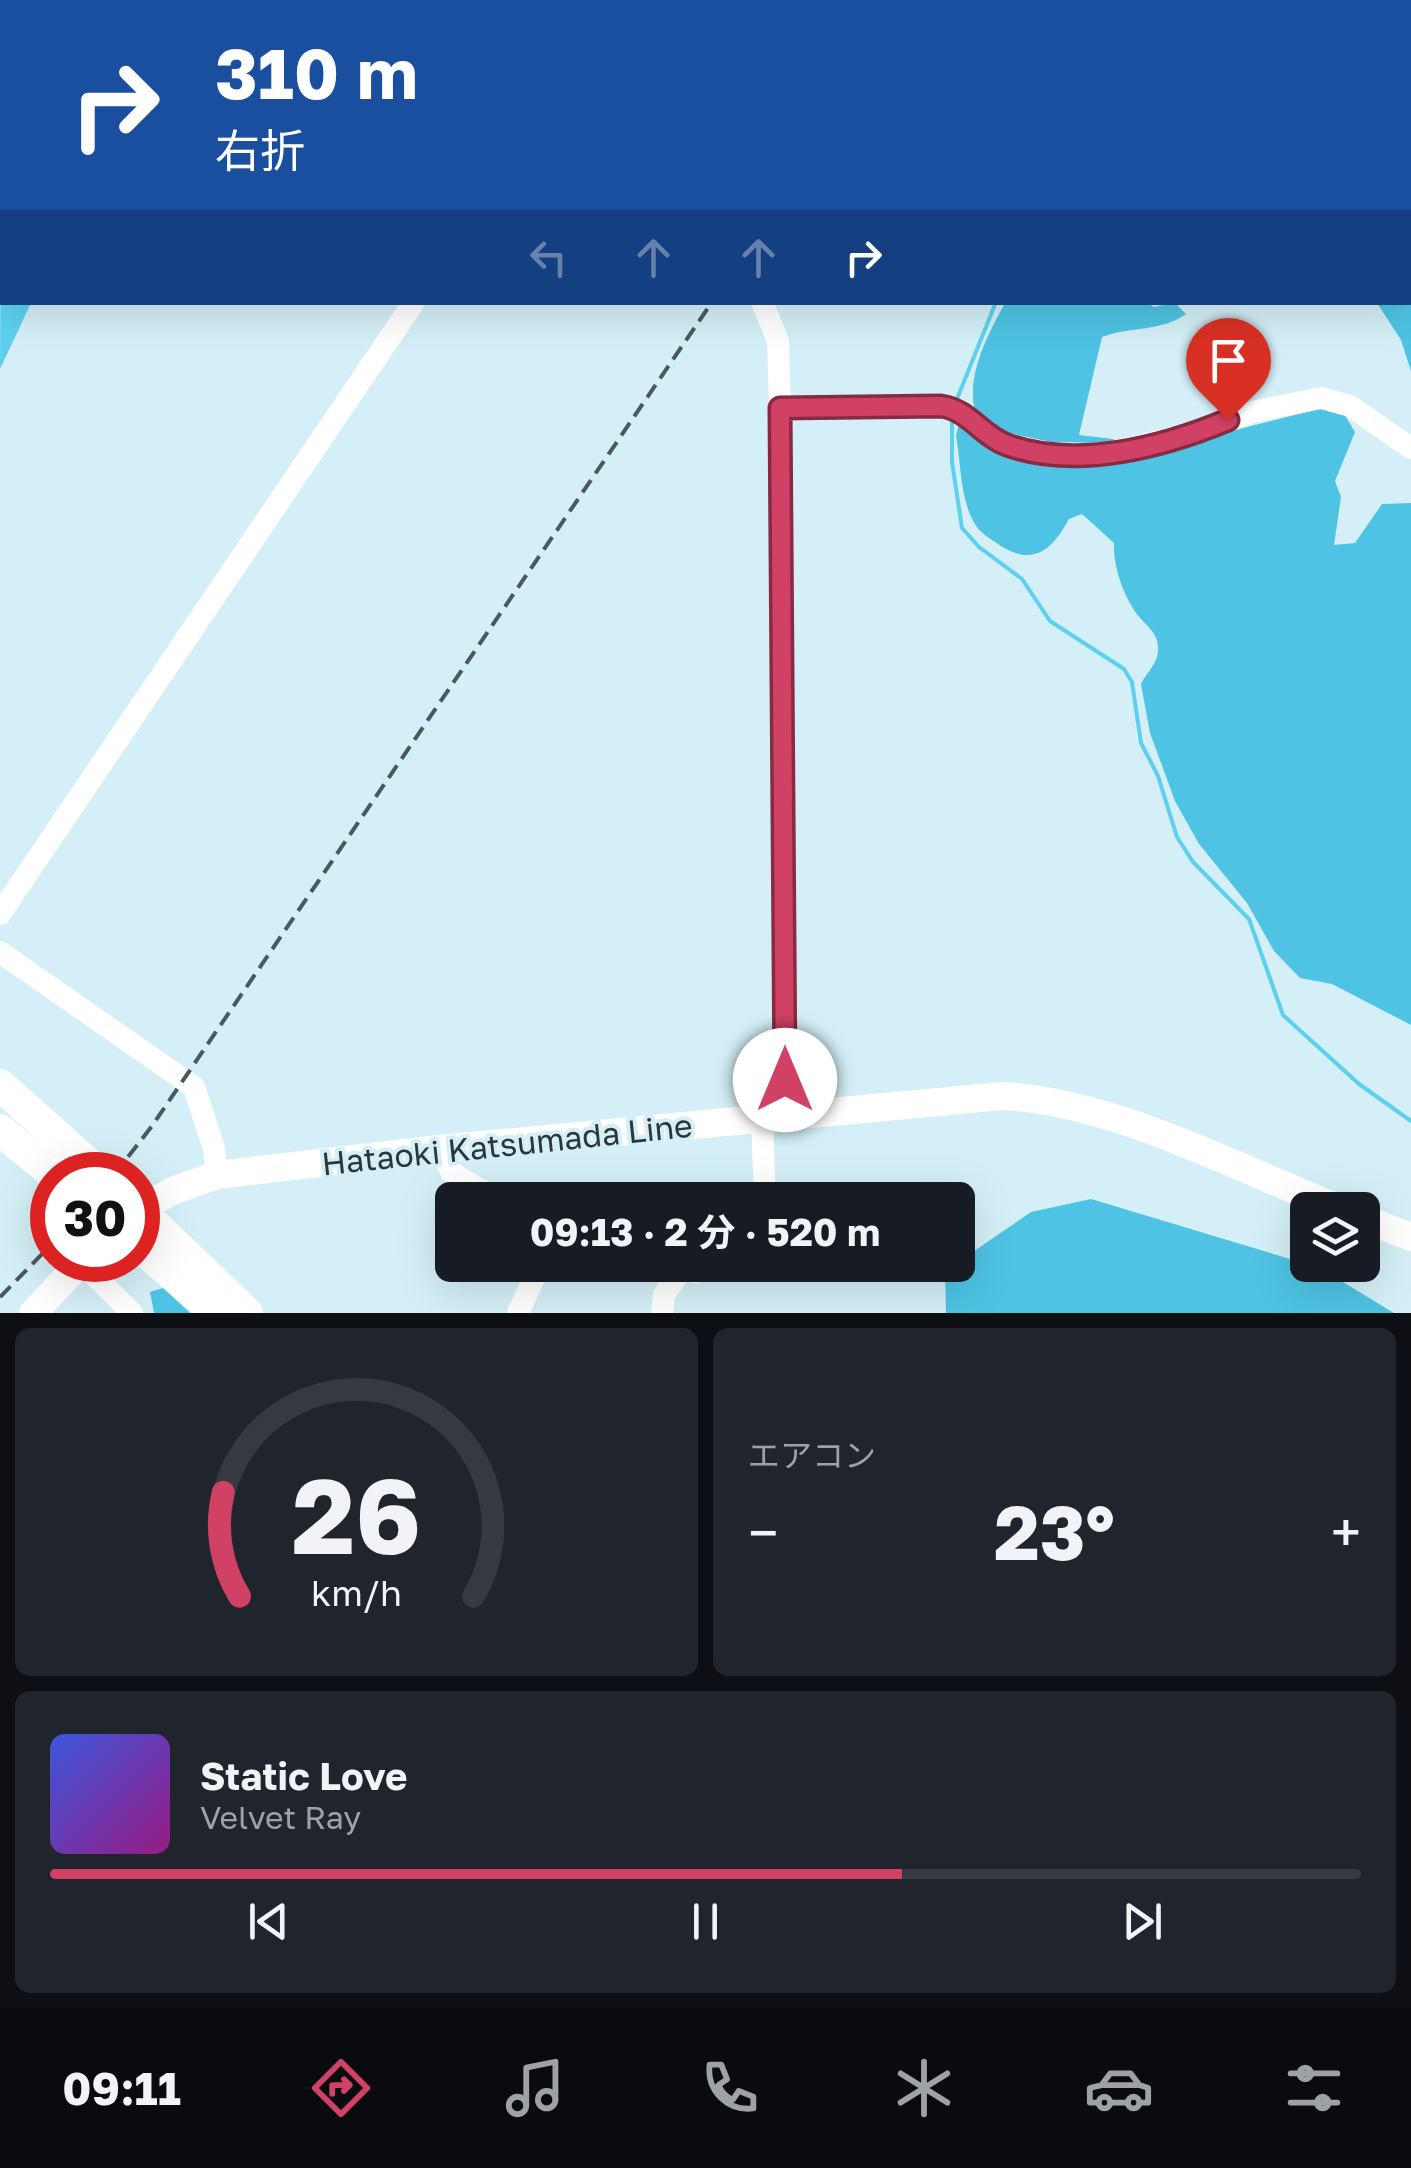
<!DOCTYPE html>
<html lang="ja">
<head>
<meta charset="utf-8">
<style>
  :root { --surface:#171b24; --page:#20242c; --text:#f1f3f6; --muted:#9ea1a6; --line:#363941; --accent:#d14166 }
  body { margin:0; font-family:"Golos Text","Noto Sans JP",sans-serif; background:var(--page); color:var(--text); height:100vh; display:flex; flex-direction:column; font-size:38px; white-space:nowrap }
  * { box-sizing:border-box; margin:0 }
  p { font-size:32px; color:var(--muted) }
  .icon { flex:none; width:55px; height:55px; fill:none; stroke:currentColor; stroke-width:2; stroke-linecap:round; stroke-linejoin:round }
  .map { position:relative; height:1313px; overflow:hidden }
  .panel { display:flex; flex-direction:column; gap:15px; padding:15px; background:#0d0f14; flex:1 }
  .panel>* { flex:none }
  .guide { position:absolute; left:0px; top:0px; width:1412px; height:305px; box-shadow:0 10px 40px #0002; background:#1a4fa0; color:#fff; overflow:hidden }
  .buttons { position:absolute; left:1290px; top:1192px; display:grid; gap:20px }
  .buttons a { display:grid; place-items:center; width:90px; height:90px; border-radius:15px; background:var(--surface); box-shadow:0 10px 40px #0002; font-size:50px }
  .speed { position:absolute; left:30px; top:1152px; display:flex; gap:20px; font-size:50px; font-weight:700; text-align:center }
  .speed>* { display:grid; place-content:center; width:130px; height:130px; border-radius:50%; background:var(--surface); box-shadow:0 10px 40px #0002; line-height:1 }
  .speed .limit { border:15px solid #d22; background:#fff; color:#111 }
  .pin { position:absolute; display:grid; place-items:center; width:85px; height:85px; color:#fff; margin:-102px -42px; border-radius:50% 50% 50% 0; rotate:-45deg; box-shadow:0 0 10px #0007 }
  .pin .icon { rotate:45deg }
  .me { position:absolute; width:110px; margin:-55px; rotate:0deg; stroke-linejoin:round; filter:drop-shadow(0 0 8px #0008) }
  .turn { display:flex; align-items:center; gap:35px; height:210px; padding:0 50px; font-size:45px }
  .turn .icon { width:130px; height:130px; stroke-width:2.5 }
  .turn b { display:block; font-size:70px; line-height:85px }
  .lanes { display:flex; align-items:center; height:95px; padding:0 50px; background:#0003; justify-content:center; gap:50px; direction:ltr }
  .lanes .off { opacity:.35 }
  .big { font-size:75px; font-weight:700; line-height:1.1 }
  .panel .widget { flex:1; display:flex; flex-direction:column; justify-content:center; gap:15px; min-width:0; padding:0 35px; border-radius:15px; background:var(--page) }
  .panel .dial { align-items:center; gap:0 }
  .dial svg { height:260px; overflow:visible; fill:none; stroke:var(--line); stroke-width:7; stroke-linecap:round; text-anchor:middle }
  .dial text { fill:var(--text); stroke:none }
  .song { display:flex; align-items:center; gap:30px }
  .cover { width:120px; height:120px; border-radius:15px; background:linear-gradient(135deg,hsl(230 70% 55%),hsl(310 70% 35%)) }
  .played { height:10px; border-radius:5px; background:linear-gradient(90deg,var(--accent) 65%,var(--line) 65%) }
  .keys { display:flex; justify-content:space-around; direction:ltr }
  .heat { display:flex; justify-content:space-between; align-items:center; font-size:55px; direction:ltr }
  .panel .tiles { flex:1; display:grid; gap:15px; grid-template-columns:1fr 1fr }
  .widget:last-child { grid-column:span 2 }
  .trip { position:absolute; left:435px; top:1182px; width:540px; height:100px; border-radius:15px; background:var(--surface); box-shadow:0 10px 40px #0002; font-weight:700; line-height:100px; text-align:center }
  .tab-bar { display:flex; height:160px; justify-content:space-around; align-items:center; background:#090b0e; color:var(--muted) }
  .tab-bar .icon { width:70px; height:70px }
  .tab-bar .current { color:var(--accent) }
  .tab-bar b { font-size:45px; color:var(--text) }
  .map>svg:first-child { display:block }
  .forest { fill:#4ec3e3 }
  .water { fill:#5dd0f0 }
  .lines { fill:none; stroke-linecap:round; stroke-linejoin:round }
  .stream { stroke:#5dd0f0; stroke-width:4 }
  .river { stroke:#5dd0f0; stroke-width:25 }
  .minor { stroke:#fff; stroke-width:22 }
  .major { stroke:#fff; stroke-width:28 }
  .highway { stroke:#fff; stroke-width:32 }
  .rail { stroke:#4b595d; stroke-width:4; stroke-dasharray:15 8; stroke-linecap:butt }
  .route-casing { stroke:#882a42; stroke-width:25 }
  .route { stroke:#d14166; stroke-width:18 }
  .labels { text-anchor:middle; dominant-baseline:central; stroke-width:8; stroke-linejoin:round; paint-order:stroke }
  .street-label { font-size:32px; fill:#2b3639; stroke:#d4eff7 }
</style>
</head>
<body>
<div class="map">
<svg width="1411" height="1313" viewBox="0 0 1411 1313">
  <rect width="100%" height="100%" fill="#d4eff7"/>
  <g class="forest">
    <polygon points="1141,0 1411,0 1411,371 1401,340 1377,303 1410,302 1410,2"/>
    <path d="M1145,302L1154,307L1175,303L1186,314C1161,332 1131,326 1102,337L1079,435L1113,439L1133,456L1338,404L1355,432L1335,481L1341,497L1334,545L1355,543L1382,504L1411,503V1025L1332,984L1300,978L1274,951L1247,903L1199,844L1175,801L1150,733L1141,684C1145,675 1154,667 1157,657C1163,633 1145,627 1134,610C1122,591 1113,565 1114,543L1082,514L1069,519C1050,554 1030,567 995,542C989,538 981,533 977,527C960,504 961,463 956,435L959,424L975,411C966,375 988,334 1005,303Z"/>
    <polygon points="1091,1199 1320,1268 1394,1313 946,1313 945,1271 1031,1212"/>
    <polygon points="163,1288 189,1312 190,1313 154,1313 150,1292"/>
  </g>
  <polygon class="water" points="2,49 2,302 31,303 0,369"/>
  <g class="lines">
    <g class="stream">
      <polyline points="957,399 996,302"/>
      <polyline points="952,418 952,462 962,528 979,547 1022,579 1050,621 1124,669 1132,682 1141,743 1158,776 1177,837 1193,862 1249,919 1283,1015 1359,1084 1411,1121"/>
    </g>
    <g class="river">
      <polyline points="630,0 633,2"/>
      <polyline points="1101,2 1102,0"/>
    </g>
    <g class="minor">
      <polyline points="559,0 562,2"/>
      <polyline points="762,302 778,341 780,408 786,1117"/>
      <polyline points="780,408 941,406 959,410 1002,443 1050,453 1103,454 1202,431 1252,412 1321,398 1350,406 1411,448"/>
      <polyline points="0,914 414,302"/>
      <polyline points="0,952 194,1087 214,1149 217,1175"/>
      <polyline points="762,1119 765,1200"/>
      <polyline points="439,1149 452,1173 497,1200"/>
      <polyline points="81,1262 132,1313"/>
      <polyline points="641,1265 695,1272 712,1265"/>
      <polyline points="518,1313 540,1265"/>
      <polyline points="662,1313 664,1295 680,1272"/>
    </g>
    <g class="major">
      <path d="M138,1211L172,1191L217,1175L439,1149L1002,1096C1113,1101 1239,1169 1343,1210"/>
      <polyline points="1362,1218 1411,1237"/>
      <polyline points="33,1313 83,1260"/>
    </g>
    <g class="highway">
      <polyline points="0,1085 101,1175"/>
      <polyline points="0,1130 55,1175"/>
      <polyline points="138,1209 247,1313"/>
      <polyline points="138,1245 217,1313"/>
    </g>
    <g class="rail">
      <polyline points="915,2 917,0"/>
      <polyline points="114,1175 152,1126 712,302"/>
      <polyline points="0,1297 52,1244"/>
    </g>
  </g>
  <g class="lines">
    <defs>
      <path id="route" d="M785,1080L780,408L941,406C969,410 982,436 1007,445C1077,470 1163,447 1228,420"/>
    </defs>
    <use href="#route" class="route-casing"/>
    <use href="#route" class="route"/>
  </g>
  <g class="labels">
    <g class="street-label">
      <text transform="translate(507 1144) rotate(-6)">Hataoki Katsumada Line</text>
    </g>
  </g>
</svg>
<div class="buttons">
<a><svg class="icon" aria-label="layers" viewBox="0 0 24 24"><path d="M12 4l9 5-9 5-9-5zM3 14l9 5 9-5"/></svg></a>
</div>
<div class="speed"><div class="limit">30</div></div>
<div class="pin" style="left:1228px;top:420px;background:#d93025"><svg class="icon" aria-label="arrive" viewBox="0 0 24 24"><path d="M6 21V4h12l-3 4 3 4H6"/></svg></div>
<svg class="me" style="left:785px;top:1080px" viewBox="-20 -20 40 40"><circle r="19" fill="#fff"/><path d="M0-13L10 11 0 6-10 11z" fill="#d14166"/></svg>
<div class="trip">09:13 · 2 分 · 520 m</div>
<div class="guide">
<div class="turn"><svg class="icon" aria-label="right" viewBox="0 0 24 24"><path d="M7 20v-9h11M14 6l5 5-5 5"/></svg><div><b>310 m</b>右折</div></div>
<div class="lanes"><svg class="icon off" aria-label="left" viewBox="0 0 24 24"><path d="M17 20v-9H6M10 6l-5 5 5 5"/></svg><svg class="icon off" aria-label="ahead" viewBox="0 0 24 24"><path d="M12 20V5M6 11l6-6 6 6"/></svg><svg class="icon off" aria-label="ahead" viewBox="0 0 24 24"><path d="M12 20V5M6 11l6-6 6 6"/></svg><svg class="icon" aria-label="right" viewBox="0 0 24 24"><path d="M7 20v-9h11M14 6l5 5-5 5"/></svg></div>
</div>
</div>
<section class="panel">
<div class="tiles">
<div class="widget dial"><svg viewBox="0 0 100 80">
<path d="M14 69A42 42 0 1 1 86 69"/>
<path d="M14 69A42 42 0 0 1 9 37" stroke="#d14166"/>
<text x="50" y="56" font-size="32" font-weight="700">26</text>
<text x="50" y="72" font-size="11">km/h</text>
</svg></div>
<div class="widget"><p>エアコン</p>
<div class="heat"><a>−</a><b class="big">23°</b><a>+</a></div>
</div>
<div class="widget">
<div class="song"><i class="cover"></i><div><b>Static Love</b><p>Velvet Ray</p></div></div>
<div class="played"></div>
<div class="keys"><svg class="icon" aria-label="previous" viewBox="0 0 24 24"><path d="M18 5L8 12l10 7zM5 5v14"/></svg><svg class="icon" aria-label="pause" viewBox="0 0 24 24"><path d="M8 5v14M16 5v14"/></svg><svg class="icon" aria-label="next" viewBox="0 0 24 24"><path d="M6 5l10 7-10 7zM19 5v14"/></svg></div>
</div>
</div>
</section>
<nav class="tab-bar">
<b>09:11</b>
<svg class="icon current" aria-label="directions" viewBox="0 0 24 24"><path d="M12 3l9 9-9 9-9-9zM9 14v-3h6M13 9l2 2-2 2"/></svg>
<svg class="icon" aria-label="music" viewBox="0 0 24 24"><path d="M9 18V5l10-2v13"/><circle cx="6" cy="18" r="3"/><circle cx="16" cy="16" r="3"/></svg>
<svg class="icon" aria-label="phone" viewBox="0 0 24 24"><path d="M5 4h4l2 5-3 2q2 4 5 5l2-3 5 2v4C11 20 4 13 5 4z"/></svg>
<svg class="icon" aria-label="climate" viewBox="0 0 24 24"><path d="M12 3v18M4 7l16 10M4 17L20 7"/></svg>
<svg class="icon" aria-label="car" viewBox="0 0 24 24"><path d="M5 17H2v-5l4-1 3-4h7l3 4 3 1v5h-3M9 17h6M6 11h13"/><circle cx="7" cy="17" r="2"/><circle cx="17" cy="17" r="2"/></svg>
<svg class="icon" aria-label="filters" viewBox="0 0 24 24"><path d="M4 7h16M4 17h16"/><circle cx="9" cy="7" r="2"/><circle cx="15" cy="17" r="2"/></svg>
</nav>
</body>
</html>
